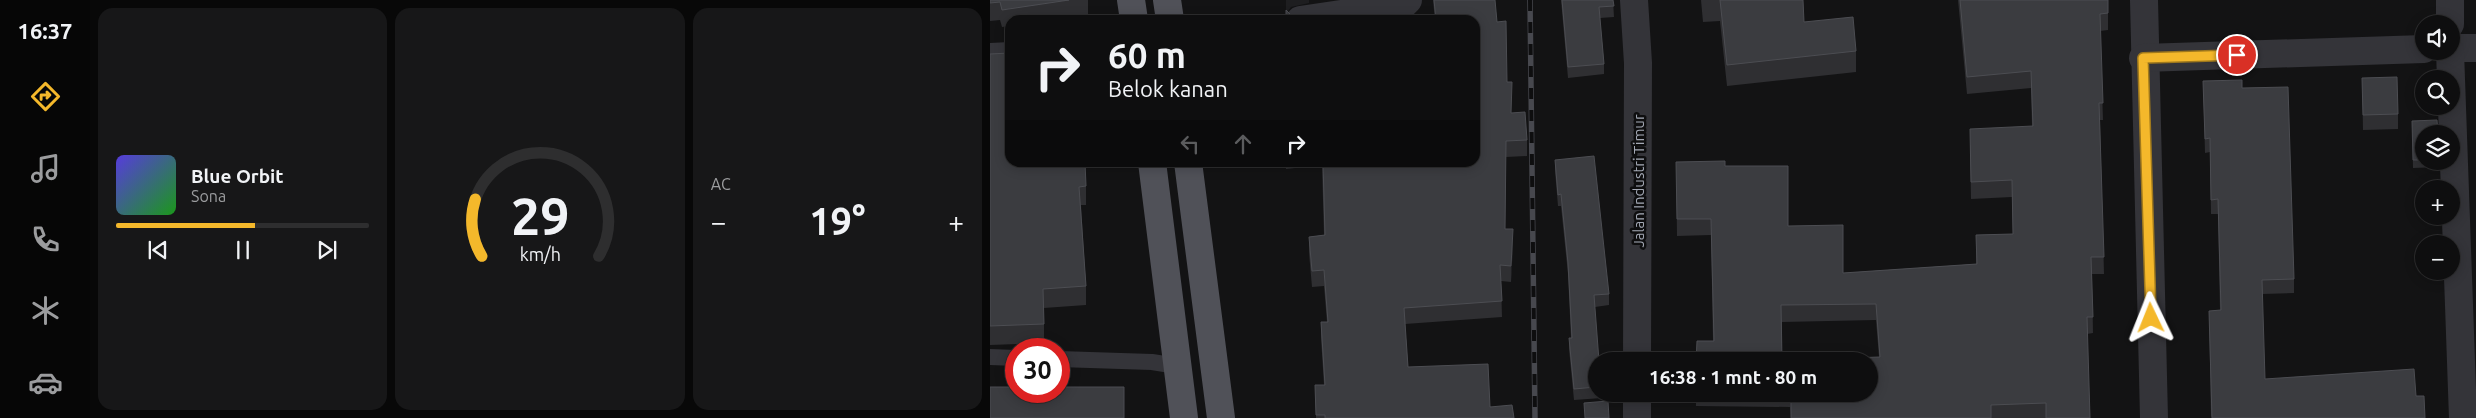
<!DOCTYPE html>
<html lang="id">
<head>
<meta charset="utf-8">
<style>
  :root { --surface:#0e0e0f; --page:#171718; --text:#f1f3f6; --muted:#9b9c9e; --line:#2e2e2f; --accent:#f4b82b }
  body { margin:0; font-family:Ubuntu,sans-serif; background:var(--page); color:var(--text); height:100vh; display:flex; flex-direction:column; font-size:19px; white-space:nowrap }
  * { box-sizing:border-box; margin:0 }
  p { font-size:16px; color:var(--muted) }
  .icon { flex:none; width:28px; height:28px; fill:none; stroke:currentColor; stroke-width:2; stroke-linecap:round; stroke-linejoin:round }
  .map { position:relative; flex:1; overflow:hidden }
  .side { display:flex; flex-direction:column; gap:8px; padding:8px; background:#080808; width:900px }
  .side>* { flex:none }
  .top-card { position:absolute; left:15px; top:15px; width:475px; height:152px; border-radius:15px; box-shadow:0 2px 12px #0003,0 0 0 1px var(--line); background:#0e0e0f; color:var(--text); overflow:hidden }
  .buttons { position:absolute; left:1425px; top:15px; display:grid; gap:10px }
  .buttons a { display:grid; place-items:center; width:45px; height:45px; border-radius:50%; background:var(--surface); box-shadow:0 2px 12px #0003,0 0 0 1px var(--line); font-size:25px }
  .speed { position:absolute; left:15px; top:338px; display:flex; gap:10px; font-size:25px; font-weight:700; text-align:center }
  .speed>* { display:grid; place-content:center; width:65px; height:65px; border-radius:50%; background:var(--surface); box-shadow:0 2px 12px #0003,0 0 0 1px var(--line); line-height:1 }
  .speed .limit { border:8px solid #d22; background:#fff; color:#111 }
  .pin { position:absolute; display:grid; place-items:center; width:42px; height:42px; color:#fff; margin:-21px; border:2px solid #fff; border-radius:50%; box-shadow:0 1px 5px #0007 }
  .me { position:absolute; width:55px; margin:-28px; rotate:358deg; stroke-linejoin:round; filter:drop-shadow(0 0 4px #0008) }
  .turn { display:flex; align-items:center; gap:18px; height:105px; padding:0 20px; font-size:22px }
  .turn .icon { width:65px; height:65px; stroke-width:2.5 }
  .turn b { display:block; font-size:35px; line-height:42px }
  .lanes { display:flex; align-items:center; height:48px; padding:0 20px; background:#0003; justify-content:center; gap:25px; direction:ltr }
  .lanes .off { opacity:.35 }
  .big { font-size:38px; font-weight:700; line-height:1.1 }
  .side .widget { flex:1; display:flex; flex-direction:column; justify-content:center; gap:8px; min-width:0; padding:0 18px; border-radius:15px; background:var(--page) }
  .side .dial { align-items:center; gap:0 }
  .dial svg { height:130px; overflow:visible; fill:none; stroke:var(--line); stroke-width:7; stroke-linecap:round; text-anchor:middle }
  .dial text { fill:var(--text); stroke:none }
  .song { display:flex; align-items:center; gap:15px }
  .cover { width:60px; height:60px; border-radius:8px; background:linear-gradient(135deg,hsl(250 70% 55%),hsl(120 70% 35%)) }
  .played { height:5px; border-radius:2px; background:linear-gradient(90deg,var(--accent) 55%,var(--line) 55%) }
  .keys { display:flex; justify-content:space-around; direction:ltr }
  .heat { display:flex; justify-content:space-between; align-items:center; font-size:28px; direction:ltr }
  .side .tiles { flex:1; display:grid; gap:8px; grid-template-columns:repeat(3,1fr) }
  .trip { position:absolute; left:598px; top:352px; width:290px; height:50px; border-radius:25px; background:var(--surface); box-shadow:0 2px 12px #0003,0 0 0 1px var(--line); font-weight:700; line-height:50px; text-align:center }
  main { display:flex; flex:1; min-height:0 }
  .dock { display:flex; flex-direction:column; width:90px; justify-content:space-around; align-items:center; background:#060606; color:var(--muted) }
  .dock .icon { width:35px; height:35px }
  .dock .active { color:var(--accent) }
  .dock b { font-size:22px; color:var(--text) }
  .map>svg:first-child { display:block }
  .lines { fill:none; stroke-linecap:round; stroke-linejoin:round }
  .service { stroke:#343439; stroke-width:16 }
  .minor { stroke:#343439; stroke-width:28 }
  .tertiary { stroke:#343439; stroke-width:28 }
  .primary { stroke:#505158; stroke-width:28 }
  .rail-casing { stroke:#47484e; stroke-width:5.5 }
  .rail { stroke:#0e0e0f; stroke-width:4; stroke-dasharray:11; stroke-linecap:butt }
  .wall { fill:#2f2f32; fill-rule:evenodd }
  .shaded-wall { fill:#1e1e20 }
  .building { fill:#3b3c40; stroke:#4c4d52; fill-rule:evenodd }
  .route-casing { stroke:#9f781c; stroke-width:12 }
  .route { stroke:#f4b82b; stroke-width:9 }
  .labels { text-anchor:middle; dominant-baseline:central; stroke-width:5; stroke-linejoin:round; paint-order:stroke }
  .street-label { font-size:15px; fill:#a4a9b5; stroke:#0e0e0f }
</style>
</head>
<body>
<main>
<nav class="dock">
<b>16:37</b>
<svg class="icon active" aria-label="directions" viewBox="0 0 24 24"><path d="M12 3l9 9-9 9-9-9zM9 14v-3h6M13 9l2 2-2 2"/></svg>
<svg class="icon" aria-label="music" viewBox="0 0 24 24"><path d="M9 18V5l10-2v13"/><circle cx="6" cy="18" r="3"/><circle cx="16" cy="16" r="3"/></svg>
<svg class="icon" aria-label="phone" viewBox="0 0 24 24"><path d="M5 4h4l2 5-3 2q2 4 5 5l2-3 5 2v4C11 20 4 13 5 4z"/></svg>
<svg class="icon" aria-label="climate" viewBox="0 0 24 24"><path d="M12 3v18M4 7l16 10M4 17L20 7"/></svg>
<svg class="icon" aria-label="car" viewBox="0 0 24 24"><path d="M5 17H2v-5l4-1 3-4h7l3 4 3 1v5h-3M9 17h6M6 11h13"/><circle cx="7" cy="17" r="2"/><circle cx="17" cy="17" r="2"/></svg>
</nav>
<section class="side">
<div class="tiles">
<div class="widget">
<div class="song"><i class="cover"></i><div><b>Blue Orbit</b><p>Sona</p></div></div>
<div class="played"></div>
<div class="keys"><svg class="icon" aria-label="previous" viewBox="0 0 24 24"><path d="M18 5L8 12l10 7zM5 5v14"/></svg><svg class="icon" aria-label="pause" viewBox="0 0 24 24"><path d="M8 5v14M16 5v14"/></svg><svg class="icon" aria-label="next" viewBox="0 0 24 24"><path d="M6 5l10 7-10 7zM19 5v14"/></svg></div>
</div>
<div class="widget dial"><svg viewBox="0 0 100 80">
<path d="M14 69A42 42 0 1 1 86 69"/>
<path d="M14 69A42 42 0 0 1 10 34" stroke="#f4b82b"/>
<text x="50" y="56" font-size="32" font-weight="700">29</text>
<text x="50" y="72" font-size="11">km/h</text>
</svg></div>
<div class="widget"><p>AC</p>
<div class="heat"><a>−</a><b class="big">19°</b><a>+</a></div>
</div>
</div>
</section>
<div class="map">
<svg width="1486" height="418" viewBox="0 0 1486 418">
  <rect width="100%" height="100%" fill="#131314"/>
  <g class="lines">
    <g class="service">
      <polyline points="0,51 20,50"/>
      <polyline points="0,357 26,358"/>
      <polyline points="69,359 162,362 187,366"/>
    </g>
    <g class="minor">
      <polyline points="1154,0 1164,418"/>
      <polyline points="1460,0 1460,24"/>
      <polyline points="310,20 413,5 418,0"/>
      <polyline points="1461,48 1486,48"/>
      <polyline points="1460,51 1473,418"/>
      <polyline points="1153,58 1434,49"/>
    </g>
    <g class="tertiary">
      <polyline points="644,0 648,63 647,361"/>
      <polyline points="647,418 647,394"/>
    </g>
    <g class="primary">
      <polyline points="141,0 144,20"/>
      <polyline points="177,0 180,20"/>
      <polyline points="162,162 194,418"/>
      <polyline points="198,162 231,418"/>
    </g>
    <defs>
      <polyline id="rail" points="540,0 545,418"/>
    </defs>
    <use href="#rail" class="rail-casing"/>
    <use href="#rail" class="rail"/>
  </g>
  <g class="wall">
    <polygon points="0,0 98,0 98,15 62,20 20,20 20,26 12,27 10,20 0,21"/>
    <polygon points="443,0 505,0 507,22 521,113 537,140 537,156 516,157 515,229 523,245 521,282 511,281 512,317 415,324 418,367 524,418 326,418 325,385 334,385 331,338 331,322 337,322 334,286 322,287 319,253 319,237 334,235 332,165 296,169 295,162 485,162 485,20 445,20"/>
    <polygon points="571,0 623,0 624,17 610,18 614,64 614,74 578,78"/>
    <polygon points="711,0 813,0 814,22 866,51 866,72 737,86 730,21 713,22"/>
    <path d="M968,0H1118V30L1110,31L1113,120H1110L1114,274H1102L1103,333L1097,334L1100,418H801L800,407L706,406V394H879L706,361L723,341L721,235L687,236L686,162L735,166L798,226L853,273L986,264V235L1023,234L1022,197L981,199L980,145L1042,126L1041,88L977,94ZM886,320L889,357L792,360V322Z"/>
    <polygon points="0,54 96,186 96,205 91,205 96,286 96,305 54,308 54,343 0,345"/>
    <polygon points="1372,78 1408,114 1408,129 1373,130"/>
    <polygon points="1213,81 1252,88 1304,279 1304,293 1272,294 1221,418 1219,311 1230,311 1228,214 1221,214 1220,152 1215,153"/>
    <polygon points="1422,121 1434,134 1434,161 1448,161 1448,167 1423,168"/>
    <polygon points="565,160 619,294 619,305 605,307 606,394 612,394 612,398 584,400 579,349 579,338 581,338 578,274 571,206 568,206 565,171"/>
  </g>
  <g class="shaded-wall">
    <polygon points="296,0 319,0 319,3 301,7 296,14"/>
    <polygon points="523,229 523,245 521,282 521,266"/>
  </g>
  <g class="building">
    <polygon points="0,0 79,0 12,10 10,2 0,3"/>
    <polygon points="444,0 505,0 507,22 516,21 517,82 522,82 521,113 535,112 537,140 516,141 515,229 523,229 521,266 510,265 512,301 414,308 418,367 498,364 500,407 522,405 524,418 335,418 335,415 326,415 325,385 335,385 331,322 338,322 334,270 322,271 319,237 335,235 333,162 485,162 485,20 446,20"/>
    <polygon points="572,0 623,0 624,6 609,7 614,64 578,67"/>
    <polygon points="730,0 813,0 814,22 863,17 866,51 737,65"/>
    <path d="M970,0H1118V13L1110,14L1113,103H1109L1114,257H1101L1103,317H1097L1100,418H1056V403L1001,405V418H801V394H879V361H706L707,341H724L721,219H687L686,162L735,161V166H798V226L853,225V273L987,264L986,235L1023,234L1022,180L981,182L980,129L1043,126L1041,71L977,77ZM886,304L890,357L792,360L791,305Z"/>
    <polygon points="296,10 305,19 319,18 319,20 296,20"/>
    <polygon points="20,53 20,162 95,162 96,186 89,187 96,286 53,289 54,324 0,326 0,54"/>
    <polygon points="1407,77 1408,114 1373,115 1372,78"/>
    <polygon points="1252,80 1252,88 1298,87 1304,279 1272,280 1275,379 1424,369 1426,396 1434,396 1435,418 1222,418 1219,311 1231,310 1228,199 1221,200 1220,138 1215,139 1213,81"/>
    <polygon points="1447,120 1448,134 1434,134 1434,160 1423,160 1422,121"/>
    <polygon points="604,156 619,294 604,295 609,361 606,361 606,387 584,389 579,338 582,338 578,263 571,194 568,195 565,160"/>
    <polygon points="0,387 26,387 26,391 69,391 69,387 134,387 134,418 0,418"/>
    <polygon points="618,401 619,418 595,418 594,403"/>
  </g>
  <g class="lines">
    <defs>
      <polyline id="route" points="1161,318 1153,58 1247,55"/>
    </defs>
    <use href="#route" class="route-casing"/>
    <use href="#route" class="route"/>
  </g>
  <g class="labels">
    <g class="street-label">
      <text transform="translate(648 181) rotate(-90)">Jalan Industri Timur</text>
    </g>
  </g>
</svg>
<div class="buttons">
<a><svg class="icon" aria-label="sound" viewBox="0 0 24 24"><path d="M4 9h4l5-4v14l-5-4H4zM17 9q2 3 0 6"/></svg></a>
<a><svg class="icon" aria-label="search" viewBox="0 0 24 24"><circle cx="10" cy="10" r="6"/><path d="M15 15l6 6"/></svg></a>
<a><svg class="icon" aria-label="layers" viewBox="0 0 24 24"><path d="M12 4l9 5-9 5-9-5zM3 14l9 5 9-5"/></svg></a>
<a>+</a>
<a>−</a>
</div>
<div class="speed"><div class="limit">30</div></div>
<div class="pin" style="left:1247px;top:55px;background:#d93025"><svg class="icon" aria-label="arrive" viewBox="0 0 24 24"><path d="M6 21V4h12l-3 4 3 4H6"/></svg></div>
<svg class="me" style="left:1161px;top:318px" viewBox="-20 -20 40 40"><path d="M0-17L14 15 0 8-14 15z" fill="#f4b82b" stroke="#fff" stroke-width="4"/></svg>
<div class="trip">16:38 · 1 mnt · 80 m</div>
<div class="top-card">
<div class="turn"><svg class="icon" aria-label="right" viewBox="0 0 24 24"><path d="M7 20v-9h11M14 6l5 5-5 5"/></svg><div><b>60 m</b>Belok kanan</div></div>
<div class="lanes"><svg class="icon off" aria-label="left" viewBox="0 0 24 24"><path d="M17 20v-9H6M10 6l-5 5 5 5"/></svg><svg class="icon off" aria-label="ahead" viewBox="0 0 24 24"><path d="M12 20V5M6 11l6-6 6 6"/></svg><svg class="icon" aria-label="right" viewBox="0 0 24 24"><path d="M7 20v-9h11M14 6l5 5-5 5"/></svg></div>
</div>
</div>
</main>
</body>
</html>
